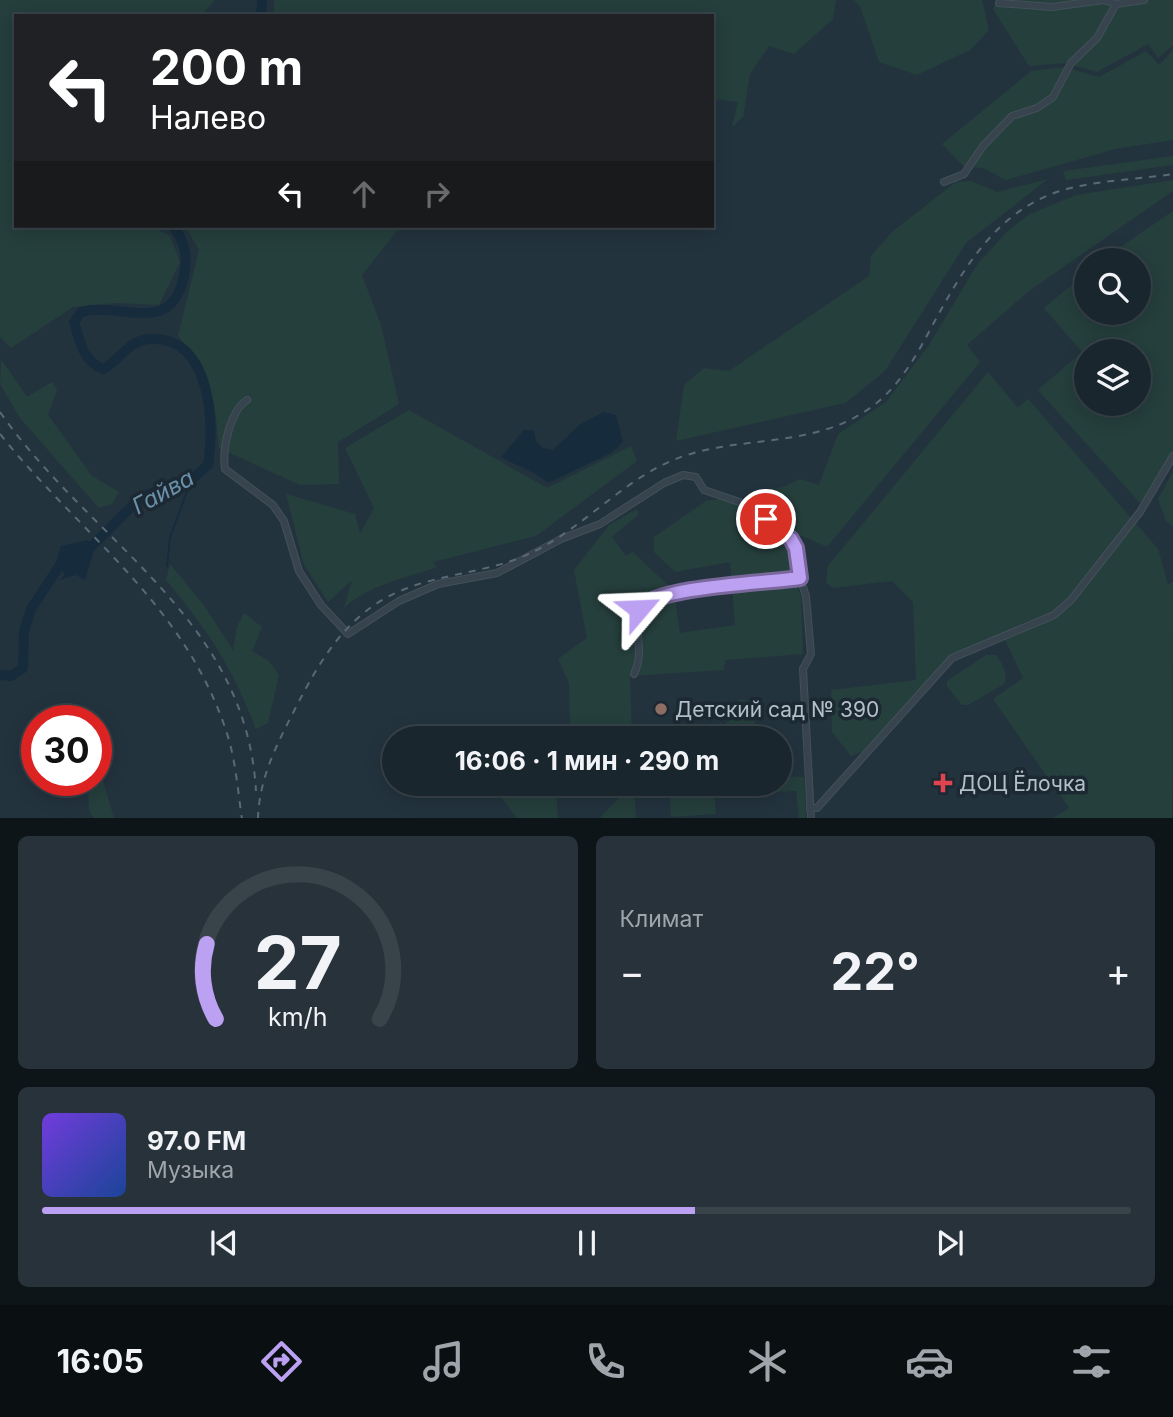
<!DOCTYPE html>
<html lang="ru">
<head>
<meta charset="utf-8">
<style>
  :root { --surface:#1a262e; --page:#27323a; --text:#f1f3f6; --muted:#9fa5aa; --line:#38434a; --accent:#bca0f2 }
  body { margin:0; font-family:Inter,sans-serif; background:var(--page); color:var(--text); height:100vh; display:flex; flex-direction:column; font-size:26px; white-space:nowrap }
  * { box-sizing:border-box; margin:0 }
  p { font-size:23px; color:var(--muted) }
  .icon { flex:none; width:38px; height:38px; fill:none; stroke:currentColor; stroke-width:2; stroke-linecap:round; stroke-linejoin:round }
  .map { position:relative; height:818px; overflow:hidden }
  .sheet { display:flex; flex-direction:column; gap:18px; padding:18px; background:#0e1519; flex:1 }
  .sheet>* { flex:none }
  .top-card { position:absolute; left:14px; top:14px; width:700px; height:214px; border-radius:0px; box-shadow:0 4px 18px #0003,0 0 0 2px var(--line); background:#202124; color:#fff; overflow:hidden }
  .buttons { position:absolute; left:1074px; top:248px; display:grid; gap:14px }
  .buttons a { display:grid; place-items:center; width:77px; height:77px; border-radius:50%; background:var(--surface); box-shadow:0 4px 18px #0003,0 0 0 2px var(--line); font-size:35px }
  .speed { position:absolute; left:21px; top:705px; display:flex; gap:14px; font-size:35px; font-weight:700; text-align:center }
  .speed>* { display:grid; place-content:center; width:91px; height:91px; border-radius:50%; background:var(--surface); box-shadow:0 4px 18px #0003,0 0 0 2px var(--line); line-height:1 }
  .speed .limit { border:10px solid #d22; background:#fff; color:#111 }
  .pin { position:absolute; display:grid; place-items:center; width:60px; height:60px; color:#fff; margin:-30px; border:4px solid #fff; border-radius:50%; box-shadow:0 2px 7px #0007 }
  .me { position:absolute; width:77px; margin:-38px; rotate:64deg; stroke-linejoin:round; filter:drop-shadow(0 0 5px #0008) }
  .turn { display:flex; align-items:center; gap:24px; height:147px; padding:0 21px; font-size:32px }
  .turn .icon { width:91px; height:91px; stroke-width:2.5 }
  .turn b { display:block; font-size:49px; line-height:60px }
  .lanes { display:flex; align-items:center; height:66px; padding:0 21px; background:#0003; justify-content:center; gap:35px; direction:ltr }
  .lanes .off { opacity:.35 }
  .big { font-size:52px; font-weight:700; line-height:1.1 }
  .sheet .tile { flex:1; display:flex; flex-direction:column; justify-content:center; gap:10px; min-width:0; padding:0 24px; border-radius:10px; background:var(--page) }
  .sheet .dial { align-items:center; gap:0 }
  .dial svg { height:182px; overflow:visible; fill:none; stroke:var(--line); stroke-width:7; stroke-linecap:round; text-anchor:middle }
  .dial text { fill:var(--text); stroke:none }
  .song { display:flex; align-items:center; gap:21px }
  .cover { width:84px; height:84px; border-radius:10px; background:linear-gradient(135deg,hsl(260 70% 55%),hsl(220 70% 35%)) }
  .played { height:7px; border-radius:4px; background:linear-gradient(90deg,var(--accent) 60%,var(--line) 60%) }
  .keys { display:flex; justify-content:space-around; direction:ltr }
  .heat { display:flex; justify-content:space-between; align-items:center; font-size:38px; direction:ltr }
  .sheet .tiles { flex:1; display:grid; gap:18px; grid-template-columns:1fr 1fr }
  .tile:last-child { grid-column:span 2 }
  .trip { position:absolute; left:382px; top:726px; width:410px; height:70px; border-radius:35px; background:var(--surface); box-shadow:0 4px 18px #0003,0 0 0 2px var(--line); font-weight:700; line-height:70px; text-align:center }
  .menu { display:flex; height:112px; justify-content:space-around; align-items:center; background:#0a0f12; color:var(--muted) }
  .menu .icon { width:49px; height:49px }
  .menu .active { color:var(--accent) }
  .menu b { font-size:32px; color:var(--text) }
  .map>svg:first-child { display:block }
  .green { fill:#253f3d; fill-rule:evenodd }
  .water { fill:#162c3c }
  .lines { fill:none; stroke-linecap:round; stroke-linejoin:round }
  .stream { stroke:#162c3c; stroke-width:2 }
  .river { stroke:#162c3c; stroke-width:10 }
  .street-casing { stroke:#43505a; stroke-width:8 }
  .street { stroke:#37444e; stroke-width:6 }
  .rail { stroke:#596975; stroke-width:2; stroke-dasharray:7 7; stroke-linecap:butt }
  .route-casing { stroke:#7a689d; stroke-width:18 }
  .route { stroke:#bca0f2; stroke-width:12 }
  .education-dot { fill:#8d6e63; stroke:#1c2933; stroke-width:2.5 }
  .health-dot { fill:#e0444e; stroke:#1c2933; stroke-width:2.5 }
  .labels { text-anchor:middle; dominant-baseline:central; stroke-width:7; stroke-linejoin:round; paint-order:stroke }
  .poi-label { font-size:21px; fill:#b3bfc9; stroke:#1c2933; text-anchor:start }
  .water-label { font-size:23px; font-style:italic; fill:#6b90a9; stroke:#1c2933 }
</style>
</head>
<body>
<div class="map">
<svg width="1173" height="819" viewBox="0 0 1173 819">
  <rect width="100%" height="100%" fill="#23333e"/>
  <g class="green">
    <polygon points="0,0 215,0 201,16 16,16 16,226 150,226 170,236 180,262 159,305 116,303 73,307 11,348 0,337"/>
    <polygon points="274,0 836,0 833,19 794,54 769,46 750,74 743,117 732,127 738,102 712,99 712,16 274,16"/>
    <polygon points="854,0 982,0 989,30 970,50 917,75 879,62 860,6"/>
    <polygon points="996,0 1173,0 1173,45 1158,58 1148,44 1097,72 1065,63 1029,66 993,9"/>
    <polygon points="1173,50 1173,140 1115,149 1006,180 983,168 964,167 942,144 1031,71 1064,67 1099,77 1146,51 1159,65"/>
    <polygon points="1173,156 1173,165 1066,180 1063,171"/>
    <polygon points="1048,179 966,243 885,371 845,403 676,441 684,385 704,368 729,371 869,276 871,256 893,231 956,182 971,181 997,192"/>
    <polygon points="1173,180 1173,191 1029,291 967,345 980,362 827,547 795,533 752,499 752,493 783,487 800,479 819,485 838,434 886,402 929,345 978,263 1008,231 1030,214 1076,195"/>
    <path d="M1173,211V464L1140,503L1038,390L1082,352L1044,308L1087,272V313H1139V261H1100ZM1087,352H1139V404H1087Z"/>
    <path d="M185,226H401L362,275L381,325L399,404L338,442L339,484L300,485L219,448C215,400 212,374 178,336L199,250Z"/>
    <polygon points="1,359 27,397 52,382 57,390 48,415 92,476 119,492 112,504 99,508 20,418 0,384"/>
    <polygon points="988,372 1018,408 1028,399 1158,549 1168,584 1173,582 1172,819 1053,818 1069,808 993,699 1023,678 1002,634 951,655 864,751 851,756 832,732 831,690 916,680 913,602 892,581 833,588 826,583 828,566"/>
    <path d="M409,410L547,488L631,446L637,461L536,536L433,562L437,567C405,578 369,585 344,608L352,580L328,602L304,565L286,494L355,514L360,534L374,508L345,448Z"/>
    <polygon points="1173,471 1173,527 1166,521 1158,499"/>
    <polygon points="724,498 749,508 779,531 790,551 790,571 801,596 803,654 725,660 724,670 630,676 632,738 590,738 570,725 569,683 558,659 587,638 574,570 609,525 637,509 639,514 612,537 626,556 633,552 674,591 680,633 735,625 730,562 675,572 654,552 654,537 706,501"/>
    <path d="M170,564L203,604L233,650L237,627L244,613L262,627L252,651L269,661L279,675L268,723L256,729C231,665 210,633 166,580Z"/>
    <path d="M986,655H996C1002,665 1009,672 1004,684L968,705H962L947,686V681Z"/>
    <polygon points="739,699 756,703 754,738 722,738 722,731"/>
    <polygon points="779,776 804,777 806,818 799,818 796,791 737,794 728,784 779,784"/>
    <polygon points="103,781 114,818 94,818 89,811 88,790"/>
    <polygon points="517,784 556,784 558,818 517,818 501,797"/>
    <polygon points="619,784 634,784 636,818 600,818 622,794"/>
    <polygon points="669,784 714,784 716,814 671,817"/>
  </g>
  <g class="water">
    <path d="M604,412L616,415L623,442L611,453L548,483C535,471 517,466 501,457L524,430H534L536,441L543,448L553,450L579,425Z"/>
    <polygon points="88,540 94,550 85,580 76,575 59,580 65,575 56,562 61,546"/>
  </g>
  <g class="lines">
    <polyline class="stream" points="167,566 170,538 191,480"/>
    <g class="river">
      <polyline points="261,16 262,0"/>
      <path d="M0,675L11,676L23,668L24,631L31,609L60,565L77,558L91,547L136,502L149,494L191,480L208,465C215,424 211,337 152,339C128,339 121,360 103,369C83,361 80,342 74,322L81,312C121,301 171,338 184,276C188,256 185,242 173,226"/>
    </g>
    <defs>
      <g id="street">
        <polyline points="999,3 1052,7 1103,0 1116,4"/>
        <polyline points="944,182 964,174 983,146 1012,116 1037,108 1053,97 1071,63 1097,38 1116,4 1144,0"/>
        <path d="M247,400C230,411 222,449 225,469L273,505L284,521L299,571L321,605L348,634L399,601L438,584L497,573L561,539L600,524L664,483L683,475L696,477L704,490L751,506L791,539L796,548L797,570L806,596L811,654L803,669L811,819"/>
        <path d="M634,674C646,648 632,632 639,610C645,587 775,582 800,578"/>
        <polyline points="810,808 817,808 952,658 1054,615 1071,600 1140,512 1173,456"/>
      </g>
    </defs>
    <use href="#street" class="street-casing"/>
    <use href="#street" class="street"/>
    <g class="rail">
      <path d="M0,412C91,543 246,616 256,791"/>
      <path d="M0,434C83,538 188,605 229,740C236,765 238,792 242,819"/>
      <path d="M258,819C259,779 276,746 294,711C320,660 348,611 405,589C448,572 495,572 537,550C588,524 629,474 684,456C744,436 809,447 864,412C896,392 914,360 931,328C964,267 999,205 1071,188C1104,180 1140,179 1173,174"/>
    </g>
  </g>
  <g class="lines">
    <defs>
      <path id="route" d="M639,609C657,586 767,583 800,578L796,548L791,539L766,519"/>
    </defs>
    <use href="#route" class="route-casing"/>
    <use href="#route" class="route"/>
  </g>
  <circle class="education-dot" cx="661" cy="709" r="7"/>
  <path class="health-dot" d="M939.5 772.5h7v7h7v7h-7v7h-7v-7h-7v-7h7z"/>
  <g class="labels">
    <g class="poi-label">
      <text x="675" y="709">Детский сад № 390</text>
      <text x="959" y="783">ДОЦ Ёлочка</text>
    </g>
    <g class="water-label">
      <text transform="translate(163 492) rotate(-29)">Гайва</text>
    </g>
  </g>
</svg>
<div class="buttons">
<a><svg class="icon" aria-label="search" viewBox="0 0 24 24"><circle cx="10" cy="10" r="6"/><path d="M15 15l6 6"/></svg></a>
<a><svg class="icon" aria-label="layers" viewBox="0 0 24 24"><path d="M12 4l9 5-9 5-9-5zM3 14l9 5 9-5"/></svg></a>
</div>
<div class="speed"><div class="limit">30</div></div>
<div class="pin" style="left:766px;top:519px;background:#d93025"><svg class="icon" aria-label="arrive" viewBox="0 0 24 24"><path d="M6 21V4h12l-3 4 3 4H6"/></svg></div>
<svg class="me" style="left:639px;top:609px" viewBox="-20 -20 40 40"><path d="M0-17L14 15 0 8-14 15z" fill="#bca0f2" stroke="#fff" stroke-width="4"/></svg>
<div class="trip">16:06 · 1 мин · 290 m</div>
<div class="top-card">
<div class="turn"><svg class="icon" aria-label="left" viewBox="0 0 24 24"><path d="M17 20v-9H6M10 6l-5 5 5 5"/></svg><div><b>200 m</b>Налево</div></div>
<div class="lanes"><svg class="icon" aria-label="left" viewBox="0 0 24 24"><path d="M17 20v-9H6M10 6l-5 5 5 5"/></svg><svg class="icon off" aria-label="ahead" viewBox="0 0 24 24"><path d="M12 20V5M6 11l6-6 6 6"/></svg><svg class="icon off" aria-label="right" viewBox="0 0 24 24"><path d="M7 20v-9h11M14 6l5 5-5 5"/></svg></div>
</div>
</div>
<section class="sheet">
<div class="tiles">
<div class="tile dial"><svg viewBox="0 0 100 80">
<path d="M14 69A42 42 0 1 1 86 69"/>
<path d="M14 69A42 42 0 0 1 10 36" stroke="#bca0f2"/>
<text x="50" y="56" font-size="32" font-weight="700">27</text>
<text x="50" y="72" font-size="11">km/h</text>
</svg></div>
<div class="tile"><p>Климат</p>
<div class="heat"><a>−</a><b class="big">22°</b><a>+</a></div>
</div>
<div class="tile">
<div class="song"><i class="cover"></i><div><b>97.0 FM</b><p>Музыка</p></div></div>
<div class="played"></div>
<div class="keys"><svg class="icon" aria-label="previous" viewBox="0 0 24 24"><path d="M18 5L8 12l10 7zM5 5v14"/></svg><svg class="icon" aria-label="pause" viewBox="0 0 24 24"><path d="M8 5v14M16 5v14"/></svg><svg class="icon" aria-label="next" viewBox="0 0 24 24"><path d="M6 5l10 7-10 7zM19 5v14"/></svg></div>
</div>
</div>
</section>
<nav class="menu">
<b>16:05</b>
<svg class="icon active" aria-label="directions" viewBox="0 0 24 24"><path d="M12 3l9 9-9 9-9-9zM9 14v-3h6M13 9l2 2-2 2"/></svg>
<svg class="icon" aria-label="music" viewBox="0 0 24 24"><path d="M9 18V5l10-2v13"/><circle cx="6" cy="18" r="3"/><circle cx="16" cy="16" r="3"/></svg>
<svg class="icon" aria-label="phone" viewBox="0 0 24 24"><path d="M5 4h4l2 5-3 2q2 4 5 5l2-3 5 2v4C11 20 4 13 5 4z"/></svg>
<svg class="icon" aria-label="climate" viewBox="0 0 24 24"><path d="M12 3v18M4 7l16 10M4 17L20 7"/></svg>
<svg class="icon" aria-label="car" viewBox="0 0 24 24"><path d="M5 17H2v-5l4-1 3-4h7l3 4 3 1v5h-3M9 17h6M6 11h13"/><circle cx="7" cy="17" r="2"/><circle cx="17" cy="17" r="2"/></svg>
<svg class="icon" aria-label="filters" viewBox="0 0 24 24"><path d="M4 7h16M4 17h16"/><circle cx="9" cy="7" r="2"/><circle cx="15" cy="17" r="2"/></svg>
</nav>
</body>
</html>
